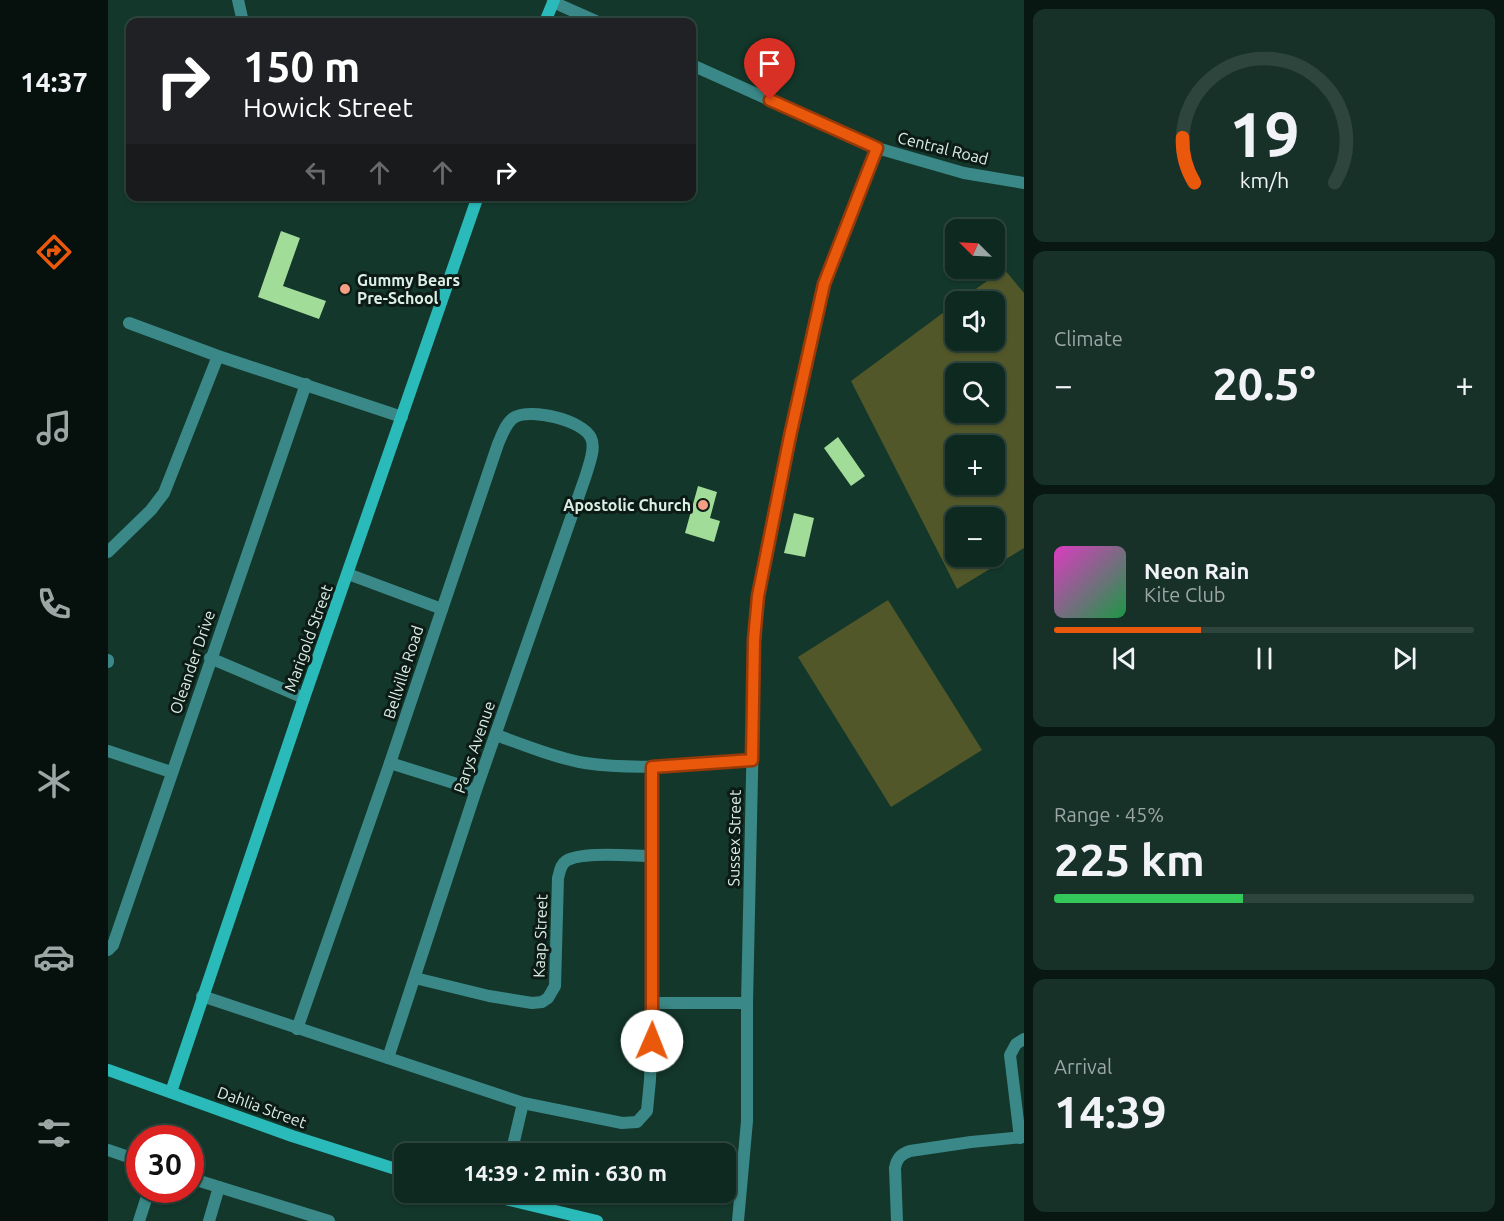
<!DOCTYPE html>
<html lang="en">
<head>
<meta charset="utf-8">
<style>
  :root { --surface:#0e2920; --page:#173129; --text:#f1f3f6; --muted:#9ba6a5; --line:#2e453e; --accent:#ea580c }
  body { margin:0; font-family:Ubuntu,sans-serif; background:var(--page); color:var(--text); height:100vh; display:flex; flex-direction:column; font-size:22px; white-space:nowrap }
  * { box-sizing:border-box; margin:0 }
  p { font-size:20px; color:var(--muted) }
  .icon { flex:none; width:33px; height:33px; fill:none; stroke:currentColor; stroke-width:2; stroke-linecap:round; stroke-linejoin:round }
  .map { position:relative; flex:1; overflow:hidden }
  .panel { display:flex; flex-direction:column; gap:9px; padding:9px; background:#081712; width:480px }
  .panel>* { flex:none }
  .hud { position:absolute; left:18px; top:18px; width:570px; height:183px; border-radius:12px; box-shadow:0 2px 4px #0004,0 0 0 2px var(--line); background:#202124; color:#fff; overflow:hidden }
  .needle { width:39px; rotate:294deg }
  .buttons { position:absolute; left:837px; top:219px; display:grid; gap:12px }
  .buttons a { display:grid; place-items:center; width:60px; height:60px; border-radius:12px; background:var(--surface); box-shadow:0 2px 4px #0004,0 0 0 2px var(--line); font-size:30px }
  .speed { position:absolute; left:18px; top:1125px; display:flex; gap:12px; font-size:30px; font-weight:700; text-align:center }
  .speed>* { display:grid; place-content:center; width:78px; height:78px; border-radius:50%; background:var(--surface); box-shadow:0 2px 4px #0004,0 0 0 2px var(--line); line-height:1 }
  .speed .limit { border:9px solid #d22; background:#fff; color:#111 }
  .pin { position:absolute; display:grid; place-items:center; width:51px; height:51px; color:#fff; margin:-62px -26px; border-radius:50% 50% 50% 0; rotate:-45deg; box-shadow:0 0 6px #0007 }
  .pin .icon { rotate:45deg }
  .me { position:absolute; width:66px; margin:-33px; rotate:1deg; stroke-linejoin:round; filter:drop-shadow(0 0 4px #0008) }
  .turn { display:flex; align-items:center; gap:21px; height:126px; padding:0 18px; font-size:27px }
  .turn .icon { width:78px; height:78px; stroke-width:2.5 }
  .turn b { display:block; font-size:42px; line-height:51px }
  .lanes { display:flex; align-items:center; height:57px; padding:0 18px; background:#0003; justify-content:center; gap:30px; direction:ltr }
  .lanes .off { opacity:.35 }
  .big { font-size:45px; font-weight:600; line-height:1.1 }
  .panel .widget { flex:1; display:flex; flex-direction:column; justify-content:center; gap:9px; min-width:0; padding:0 21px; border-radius:12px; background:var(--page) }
  .panel .dial { align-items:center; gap:0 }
  .dial svg { height:156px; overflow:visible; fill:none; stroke:var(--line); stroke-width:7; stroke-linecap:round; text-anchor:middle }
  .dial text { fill:var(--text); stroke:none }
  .song { display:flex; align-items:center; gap:18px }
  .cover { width:72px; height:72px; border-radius:9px; background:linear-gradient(135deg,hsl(310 70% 55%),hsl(140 70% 35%)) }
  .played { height:6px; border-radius:3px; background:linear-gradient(90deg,var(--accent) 35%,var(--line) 35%) }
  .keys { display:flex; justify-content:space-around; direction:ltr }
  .heat { display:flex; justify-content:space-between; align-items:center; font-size:33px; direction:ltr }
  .charge { height:9px; border-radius:4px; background:linear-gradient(90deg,#34c759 45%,var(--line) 0) }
  .trip { position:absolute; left:286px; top:1143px; width:342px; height:60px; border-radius:12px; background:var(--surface); box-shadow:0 2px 4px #0004,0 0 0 2px var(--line); font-weight:600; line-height:60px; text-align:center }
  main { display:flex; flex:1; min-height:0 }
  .menu { display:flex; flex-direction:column; width:108px; justify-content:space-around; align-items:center; background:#06100d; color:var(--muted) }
  .menu .icon { width:42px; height:42px }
  .menu .active { color:var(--accent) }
  .menu b { font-size:27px; color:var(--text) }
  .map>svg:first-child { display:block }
  .pitch { fill:#515729; fill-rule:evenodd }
  .building { fill:#a2dc99 }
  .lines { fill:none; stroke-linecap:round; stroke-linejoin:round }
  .street { stroke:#3a8887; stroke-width:12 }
  .secondary { stroke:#29bab9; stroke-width:12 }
  .route-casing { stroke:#983908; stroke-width:15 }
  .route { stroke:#ea580c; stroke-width:10 }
  .poi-dot { fill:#f39f86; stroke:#0c1b15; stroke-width:2 }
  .labels { text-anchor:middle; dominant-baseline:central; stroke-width:6; stroke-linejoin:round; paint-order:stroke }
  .street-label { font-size:16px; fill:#dcefe7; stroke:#0c1b15 }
  .poi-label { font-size:16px; font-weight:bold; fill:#dcefe7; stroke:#0c1b15; text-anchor:start }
</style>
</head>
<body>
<main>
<nav class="menu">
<b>14:37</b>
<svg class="icon active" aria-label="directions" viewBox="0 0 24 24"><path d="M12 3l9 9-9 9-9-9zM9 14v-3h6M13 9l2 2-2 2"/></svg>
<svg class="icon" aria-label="music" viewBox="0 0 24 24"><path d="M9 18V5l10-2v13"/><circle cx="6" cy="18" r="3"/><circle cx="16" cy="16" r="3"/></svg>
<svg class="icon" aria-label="phone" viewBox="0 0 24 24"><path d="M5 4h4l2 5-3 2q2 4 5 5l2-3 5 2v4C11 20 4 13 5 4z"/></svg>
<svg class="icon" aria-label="climate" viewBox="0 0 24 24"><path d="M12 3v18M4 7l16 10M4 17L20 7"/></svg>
<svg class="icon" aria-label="car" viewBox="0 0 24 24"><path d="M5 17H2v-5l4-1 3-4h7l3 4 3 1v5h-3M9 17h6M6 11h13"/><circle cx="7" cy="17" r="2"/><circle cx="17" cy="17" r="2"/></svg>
<svg class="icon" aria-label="filters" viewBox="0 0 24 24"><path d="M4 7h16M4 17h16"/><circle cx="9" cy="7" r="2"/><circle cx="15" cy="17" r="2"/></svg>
</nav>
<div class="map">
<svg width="916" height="1221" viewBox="0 0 916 1221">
  <rect width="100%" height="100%" fill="#13372a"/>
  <g class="pitch">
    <path d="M896,269L916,293V548L849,589L743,381L847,304L848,340H886V302L851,301ZM848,374H886V412H848ZM848,446H886V484H848ZM848,518H886V556H848Z"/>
    <polygon points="780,600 874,750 783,807 690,657"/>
  </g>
  <g class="building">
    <polygon points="173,231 192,238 175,286 218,301 211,319 150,297"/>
    <polygon points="730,437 757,476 743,486 716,448"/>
    <polygon points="590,486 609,492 602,518 612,521 606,542 577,533"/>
    <polygon points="686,513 706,518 697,557 676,553"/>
  </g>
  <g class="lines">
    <g class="street">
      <polyline points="130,0 135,22"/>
      <polyline points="445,2 490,22"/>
      <polyline points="584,65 769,148 856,173 916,183"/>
      <polyline points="21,323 110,356 294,417"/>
      <polyline points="0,552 43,510 56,493 110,356"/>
      <polyline points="240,574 334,609"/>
      <polyline points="102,658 196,698"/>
      <polyline points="0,660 0,662"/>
      <path d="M388,735C417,745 447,758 477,763C532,771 589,764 644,760"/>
      <polyline points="0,751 63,772"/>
      <polyline points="282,763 368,790"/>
      <polyline points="0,950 5,945 198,384"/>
      <path d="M307,978L381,996L424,1003L434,1002L440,998L447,986L450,878C452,872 452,865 458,861C473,851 524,856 544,856"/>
      <polyline points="94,996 415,1103 514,1123 529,1122 539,1111 542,1080 545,1003 544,767"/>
      <polyline points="545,1003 639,1003"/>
      <path d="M189,1029L282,763L390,444C394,435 398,422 407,417C423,408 475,420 483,438C488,448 481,464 478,475L368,790L280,1058"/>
      <polyline points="912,1138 902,1055 908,1044 916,1039"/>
      <polyline points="0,1150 32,1161"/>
      <polyline points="403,1154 415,1103"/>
      <polyline points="82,1178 221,1221"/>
      <polyline points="31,1221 41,1190"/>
      <polyline points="101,1221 111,1187"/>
      <polyline points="630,1221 639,1121 639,1003 647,640 650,596 709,311 716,284 769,148"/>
      <path d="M789,1221L787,1168C789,1158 793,1154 802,1151L863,1142L916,1137"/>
    </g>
    <g class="secondary">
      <polyline points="437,22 446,0"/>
      <polyline points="0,1070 184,1136 297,1172"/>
      <polyline points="63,1092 196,698 370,196"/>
      <polyline points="368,1192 489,1221"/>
    </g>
  </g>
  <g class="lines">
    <defs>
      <polyline id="route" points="544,1041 544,767 644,760 646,640 650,596 682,436 716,284 769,148 662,100"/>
    </defs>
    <use href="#route" class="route-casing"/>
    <use href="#route" class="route"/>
  </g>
  <g class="poi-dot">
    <circle cx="237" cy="289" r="6"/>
    <circle cx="595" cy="505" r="6"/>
  </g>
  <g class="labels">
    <g class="street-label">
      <text transform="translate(835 148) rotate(14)">Central Road</text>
      <text transform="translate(200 638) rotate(-70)">Marigold Street</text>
      <text transform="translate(84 662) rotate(-71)">Oleander Drive</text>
      <text transform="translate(295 672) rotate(-72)">Bellville Road</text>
      <text transform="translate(366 747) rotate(-71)">Parys Avenue</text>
      <text transform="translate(626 838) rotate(-89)">Sussex Street</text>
      <text transform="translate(432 936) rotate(-88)">Kaap Street</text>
      <text transform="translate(154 1107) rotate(20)">Dahlia Street</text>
    </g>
    <g class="poi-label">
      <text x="249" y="280">Gummy Bears<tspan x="249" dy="18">Pre-School</tspan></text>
      <text x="583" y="505" text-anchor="end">Apostolic Church</text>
    </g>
  </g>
</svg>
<div class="buttons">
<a><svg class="needle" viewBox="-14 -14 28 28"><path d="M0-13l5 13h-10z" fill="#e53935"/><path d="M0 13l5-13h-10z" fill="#9ba6a5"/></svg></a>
<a><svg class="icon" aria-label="sound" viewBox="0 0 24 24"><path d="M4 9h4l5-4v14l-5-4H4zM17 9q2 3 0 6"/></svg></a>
<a><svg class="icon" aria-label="search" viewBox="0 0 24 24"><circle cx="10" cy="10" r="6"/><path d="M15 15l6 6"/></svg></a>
<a>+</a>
<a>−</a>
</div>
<div class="speed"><div class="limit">30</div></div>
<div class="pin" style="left:662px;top:100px;background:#d93025"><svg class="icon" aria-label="arrive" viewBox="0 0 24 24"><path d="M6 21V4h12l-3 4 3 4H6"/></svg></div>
<svg class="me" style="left:544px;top:1041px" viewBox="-20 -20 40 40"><circle r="19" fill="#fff"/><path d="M0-13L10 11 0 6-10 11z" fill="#ea580c"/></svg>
<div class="trip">14:39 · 2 min · 630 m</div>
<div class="hud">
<div class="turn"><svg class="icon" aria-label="right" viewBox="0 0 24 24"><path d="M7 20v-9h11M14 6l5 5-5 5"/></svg><div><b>150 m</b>Howick Street</div></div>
<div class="lanes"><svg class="icon off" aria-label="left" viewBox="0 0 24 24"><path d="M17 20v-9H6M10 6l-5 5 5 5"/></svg><svg class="icon off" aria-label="ahead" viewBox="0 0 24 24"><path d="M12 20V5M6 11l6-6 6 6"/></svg><svg class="icon off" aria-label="ahead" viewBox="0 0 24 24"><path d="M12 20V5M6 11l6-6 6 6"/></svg><svg class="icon" aria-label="right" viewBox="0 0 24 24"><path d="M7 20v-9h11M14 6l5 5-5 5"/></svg></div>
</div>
</div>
<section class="panel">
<div class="widget dial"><svg viewBox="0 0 100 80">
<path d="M14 69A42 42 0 1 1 86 69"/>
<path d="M14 69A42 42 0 0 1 8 46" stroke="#ea580c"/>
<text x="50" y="56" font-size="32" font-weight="700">19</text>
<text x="50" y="72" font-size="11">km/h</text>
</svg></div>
<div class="widget"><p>Climate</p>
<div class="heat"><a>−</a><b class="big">20.5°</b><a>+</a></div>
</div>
<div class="widget">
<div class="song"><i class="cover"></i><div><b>Neon Rain</b><p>Kite Club</p></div></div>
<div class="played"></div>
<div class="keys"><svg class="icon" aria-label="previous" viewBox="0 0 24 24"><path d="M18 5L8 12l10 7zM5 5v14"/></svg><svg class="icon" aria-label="pause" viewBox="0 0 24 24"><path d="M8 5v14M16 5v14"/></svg><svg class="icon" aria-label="next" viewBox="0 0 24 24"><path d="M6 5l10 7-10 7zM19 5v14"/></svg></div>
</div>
<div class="widget"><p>Range · 45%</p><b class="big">225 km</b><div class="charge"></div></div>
<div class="widget"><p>Arrival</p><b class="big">14:39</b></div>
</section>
</main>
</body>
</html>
